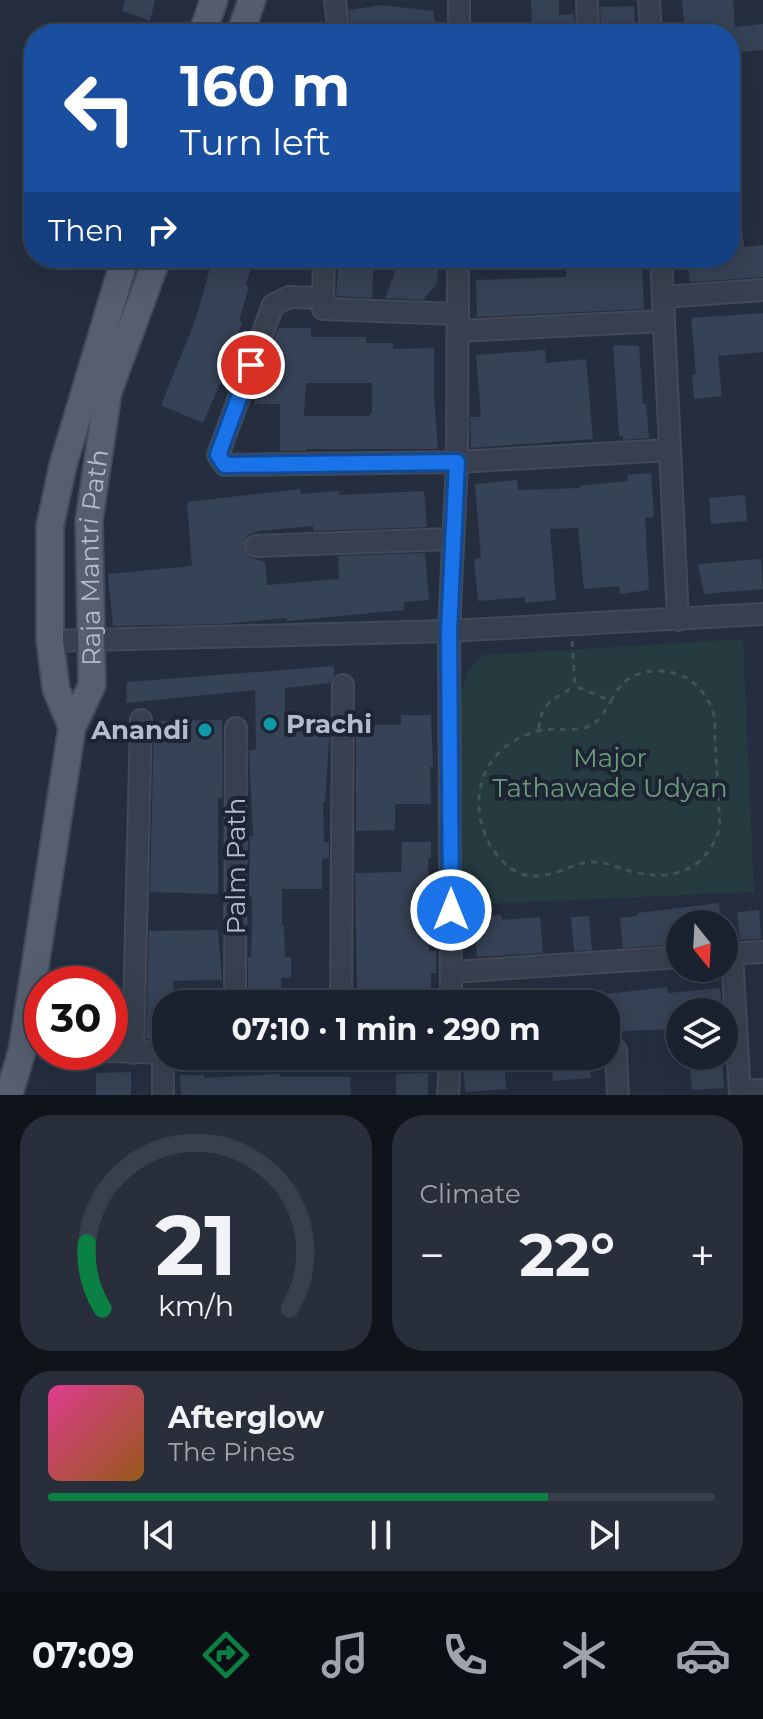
<!DOCTYPE html>
<html lang="en">
<head>
<meta charset="utf-8">
<style>
  :root { --surface:#1b222f; --page:#282f3b; --text:#f1f3f6; --muted:#a0a4aa; --line:#393f4b; --accent:#0b8043 }
  body { margin:0; font-family:Montserrat,sans-serif; background:var(--page); color:var(--text); height:100vh; display:flex; flex-direction:column; font-size:30px; white-space:nowrap }
  * { box-sizing:border-box; margin:0 }
  p { font-size:26px; color:var(--muted) }
  .icon { flex:none; width:44px; height:44px; fill:none; stroke:currentColor; stroke-width:2; stroke-linecap:round; stroke-linejoin:round }
  .map { position:relative; height:1095px; overflow:hidden }
  .side { display:flex; flex-direction:column; gap:20px; padding:20px; background:#0f131a; flex:1 }
  .side>* { flex:none }
  .guide { position:absolute; left:24px; top:24px; width:716px; height:244px; border-radius:32px; box-shadow:0 8px 32px #0002,0 0 0 2px var(--line); background:#1a4fa0; color:#fff; overflow:hidden }
  .needle { width:52px; rotate:162deg }
  .buttons { position:absolute; left:666px; top:910px; display:grid; gap:16px }
  .buttons a { display:grid; place-items:center; width:72px; height:72px; border-radius:50%; background:var(--surface); box-shadow:0 8px 32px #0002,0 0 0 2px var(--line); font-size:40px }
  .speed { position:absolute; left:24px; top:966px; display:flex; gap:16px; font-size:40px; font-weight:700; text-align:center }
  .speed>* { display:grid; place-content:center; width:104px; height:104px; border-radius:50%; background:var(--surface); box-shadow:0 8px 32px #0002,0 0 0 2px var(--line); line-height:1 }
  .speed .limit { border:12px solid #d22; background:#fff; color:#111 }
  .pin { position:absolute; display:grid; place-items:center; width:68px; height:68px; color:#fff; margin:-34px; border:4px solid #fff; border-radius:50%; box-shadow:0 2px 8px #0007 }
  .me { position:absolute; width:88px; margin:-44px; rotate:0deg; stroke-linejoin:round; filter:drop-shadow(0 0 6px #0008) }
  .turn { display:flex; align-items:center; gap:28px; height:168px; padding:0 24px; font-size:36px }
  .turn .icon { width:104px; height:104px; stroke-width:2.5 }
  .turn b { display:block; font-size:56px; line-height:68px }
  .then { display:flex; align-items:center; height:76px; padding:0 24px; background:#0003; gap:16px; font-size:30px }
  .big { font-size:60px; font-weight:700; line-height:1.1 }
  .side .card { flex:1; display:flex; flex-direction:column; justify-content:center; gap:12px; min-width:0; padding:0 28px; border-radius:32px; background:var(--page) }
  .side .dial { align-items:center; gap:0 }
  .dial svg { height:208px; overflow:visible; fill:none; stroke:var(--line); stroke-width:7; stroke-linecap:round; text-anchor:middle }
  .dial text { fill:var(--text); stroke:none }
  .song { display:flex; align-items:center; gap:24px }
  .cover { width:96px; height:96px; border-radius:12px; background:linear-gradient(135deg,hsl(330 70% 55%),hsl(30 70% 35%)) }
  .played { height:8px; border-radius:4px; background:linear-gradient(90deg,var(--accent) 75%,var(--line) 75%) }
  .keys { display:flex; justify-content:space-around; direction:ltr }
  .heat { display:flex; justify-content:space-between; align-items:center; font-size:44px; direction:ltr }
  .side .tiles { flex:1; display:grid; gap:20px; grid-template-columns:1fr 1fr }
  .card:last-child { grid-column:span 2 }
  .trip { position:absolute; left:152px; top:990px; width:468px; height:80px; border-radius:32px; background:var(--surface); box-shadow:0 8px 32px #0002,0 0 0 2px var(--line); font-weight:700; line-height:80px; text-align:center }
  .tab-bar { display:flex; height:128px; justify-content:space-around; align-items:center; background:#0b0e13; color:var(--muted) }
  .tab-bar .icon { width:56px; height:56px }
  .tab-bar .selected { color:var(--accent) }
  .tab-bar b { font-size:36px; color:var(--text) }
  .map>svg:first-child { display:block }
  .green { fill:#263b40 }
  .building { fill:#364255; fill-rule:evenodd }
  .lines { fill:none; stroke-linecap:round; stroke-linejoin:round }
  .minor-casing { stroke:#424958; stroke-width:24 }
  .major-casing { stroke:#424958; stroke-width:30 }
  .path { stroke:#3f5458; stroke-width:3; stroke-dasharray:6 6; stroke-linecap:butt }
  .minor { stroke:#38404f; stroke-width:20 }
  .major { stroke:#565f6f; stroke-width:26 }
  .route-casing { stroke:#114b97; stroke-width:20 }
  .route { stroke:#1a73e8; stroke-width:14 }
  .culture-dot { fill:#0f9aa8; stroke:#1d2534; stroke-width:3 }
  .labels { text-anchor:middle; dominant-baseline:central; stroke-width:8; stroke-linejoin:round; paint-order:stroke }
  .street-label { font-size:26px; fill:#b5bbca; stroke:#1d2534 }
  .poi-label { font-size:26px; font-weight:bold; fill:#b5bbca; stroke:#1d2534; text-anchor:start }
  .park-label { font-size:26px; fill:#6b9b79; stroke:#1d2534 }
</style>
</head>
<body>
<div class="map">
<svg width="763" height="1095" viewBox="0 0 763 1095">
  <rect width="100%" height="100%" fill="#242e3f"/>
  <polygon class="green" points="743,639 754,892 464,905 460,703 467,672 483,655"/>
  <g class="building">
    <polygon points="125,0 155,0 150,21 122,11"/>
    <polygon points="531,0 559,0 559,15 574,14 575,28 571,28 571,33 532,34"/>
    <polygon points="682,0 733,0 735,27 763,24 763,50 730,53 730,34 685,34"/>
    <polygon points="381,5 434,11 435,25 427,25 426,34 352,34 349,10"/>
    <polygon points="634,6 635,26 601,27 600,7"/>
    <polygon points="740,205 744,247 763,245 763,277 690,282 687,258 730,258 730,206"/>
    <polygon points="213,258 240,258 238,264 251,268 246,285 249,286 239,321 242,322 234,346 236,347 203,423 161,405 195,321"/>
    <polygon points="339,258 374,261 372,298 336,296"/>
    <polygon points="566,258 637,258 637,269 642,268 644,309 477,317 476,280 566,277"/>
    <polygon points="400,259 438,261 437,283 423,300 385,298"/>
    <polygon points="763,313 763,352 718,356 722,396 694,399 692,375 696,374 691,318"/>
    <path d="M279,328H311V337H366V343H393V349L434,348V398L438,449H306V451H280V404H254L257,386H275V336ZM306,383H372V413L369,416H304Z"/>
    <polygon points="613,345 639,346 643,404 646,404 649,438 623,440 623,436 619,436"/>
    <polygon points="545,350 546,363 586,359 593,439 471,448 470,417 481,417 476,355"/>
    <polygon points="651,473 654,517 645,518 649,590 620,594 619,586 584,589 578,528 550,529 556,600 525,603 525,597 478,601 474,559 481,558 475,484 517,480 518,490 580,488 579,486 628,481 627,475"/>
    <polygon points="300,489 301,494 339,491 339,495 424,491 427,527 313,531 313,526 259,531 248,535 243,547 249,557 265,562 267,585 339,579 338,556 425,553 429,600 404,602 404,610 287,621 287,618 222,624 113,626 108,574 192,566 187,502"/>
    <polygon points="745,495 747,521 711,524 709,498"/>
    <polygon points="761,559 763,589 704,594 698,564"/>
    <polygon points="334,666 334,676 330,683 285,688 285,718 327,717 327,726 330,726 325,802 323,802 324,842 329,842 329,858 322,859 322,889 282,889 282,926 284,926 285,957 291,957 291,978 281,978 281,1004 248,1004 248,957 251,957 252,926 252,897 249,897 250,836 253,836 249,751 256,749 255,690 126,703 127,682"/>
    <polygon points="401,715 431,715 433,767 430,767 431,804 395,804 395,830 356,831 356,725 401,725"/>
    <polygon points="222,720 223,773 222,798 218,798 218,894 150,892 154,721"/>
    <polygon points="402,842 431,842 431,858 428,858 429,951 436,951 436,973 431,973 431,1004 355,1004 355,989 357,989 355,873 401,872"/>
    <polygon points="719,903 721,924 678,924 680,944 623,948 620,918 638,916 638,913"/>
    <polygon points="759,910 761,939 740,940 737,912"/>
    <polygon points="501,915 502,920 540,917 543,953 477,957 474,917"/>
    <polygon points="589,916 592,950 574,951 571,917"/>
    <polygon points="218,930 222,980 173,981 174,1004 166,1004 166,1040 146,1039 149,931"/>
    <polygon points="667,987 668,993 720,988 722,1012 669,1012 670,1029 606,1032 606,994"/>
    <polygon points="551,1056 589,1056 591,1078 553,1081"/>
    <polygon points="697,1056 722,1056 724,1088 692,1090 690,1068 698,1067"/>
    <polygon points="504,1060 506,1089 465,1092 463,1063"/>
    <polygon points="131,1072 131,1095 96,1095 96,1073"/>
    <polygon points="428,1073 428,1095 396,1095 396,1074"/>
    <polygon points="280,1074 280,1077 350,1077 351,1095 181,1095 180,1075 204,1075 204,1078"/>
  </g>
  <g class="lines">
    <defs>
      <g id="minor">
        <polyline points="335,0 339,34"/>
        <polyline points="587,0 588,34"/>
        <polyline points="649,0 651,34"/>
        <polyline points="459,34 459,0"/>
        <polyline points="661,258 678,620"/>
        <polyline points="663,297 763,290"/>
        <polyline points="323,298 324,258"/>
        <polyline points="458,303 458,314 323,309 323,298 289,297 273,305 218,455 225,465 457,462 669,450"/>
        <polyline points="458,331 664,321"/>
        <polyline points="256,546 453,539"/>
        <polyline points="50,641 449,631 763,614"/>
        <polyline points="724,954 763,952"/>
        <polyline points="732,954 740,1095"/>
        <polyline points="452,972 680,957"/>
        <polyline points="235,1004 236,728"/>
        <polyline points="341,1004 343,685"/>
        <polyline points="451,1004 449,631 457,462 458,258"/>
        <polyline points="616,1050 618,1095"/>
        <polyline points="110,1051 166,1053"/>
        <polyline points="133,1053 141,720"/>
        <polyline points="356,1056 449,1058"/>
        <polyline points="740,1091 763,1090"/>
        <polyline points="163,1095 163,1053"/>
        <polyline points="448,1095 450,1056"/>
      </g>
      <g id="major">
        <polyline points="202,34 214,0"/>
        <polyline points="240,34 252,0"/>
        <polyline points="72,727 56,689 50,641 50,526 63,465 125,258"/>
        <path id="s1" d="M9,1095L22,1051L72,727L92,685L89,521L108,392L157,258"/>
      </g>
    </defs>
    <use href="#minor" class="minor-casing"/>
    <use href="#major" class="major-casing"/>
    <g class="path">
      <path d="M572,641L575,686L611,701C620,682 632,673 654,671C682,670 701,683 712,709C716,718 715,730 715,740C717,769 718,798 720,828C706,869 676,882 633,872C620,868 606,862 592,862C573,863 557,875 539,876C512,879 490,852 483,829C469,784 492,742 538,731C554,727 571,732 587,727C599,723 604,711 611,701"/>
      <path d="M539,729C540,703 554,699 575,686"/>
    </g>
    <use href="#minor" class="minor"/>
    <use href="#major" class="major"/>
  </g>
  <g class="lines">
    <defs>
      <polyline id="route" points="251,365 218,455 225,465 457,462 449,631 451,910"/>
    </defs>
    <use href="#route" class="route-casing"/>
    <use href="#route" class="route"/>
  </g>
  <g class="culture-dot">
    <circle cx="270" cy="724" r="8"/>
    <circle cx="205" cy="730" r="8"/>
  </g>
  <g class="labels">
    <g class="street-label">
      <text stroke="none"><textPath href="#s1" startOffset="548">Raja Mantri Path</textPath></text>
      <text transform="translate(236 866) rotate(-90)">Palm Path</text>
    </g>
    <g class="poi-label">
      <text x="286" y="724">Prachi</text>
      <text x="189" y="730" text-anchor="end">Anandi</text>
    </g>
    <g class="park-label">
      <text x="610" y="758">Major<tspan x="610" dy="30">Tathawade Udyan</tspan></text>
    </g>
  </g>
</svg>
<div class="buttons">
<a><svg class="needle" viewBox="-14 -14 28 28"><path d="M0-13l5 13h-10z" fill="#e53935"/><path d="M0 13l5-13h-10z" fill="#a0a4aa"/></svg></a>
<a><svg class="icon" aria-label="layers" viewBox="0 0 24 24"><path d="M12 4l9 5-9 5-9-5zM3 14l9 5 9-5"/></svg></a>
</div>
<div class="speed"><div class="limit">30</div></div>
<div class="pin" style="left:251px;top:365px;background:#d93025"><svg class="icon" aria-label="arrive" viewBox="0 0 24 24"><path d="M6 21V4h12l-3 4 3 4H6"/></svg></div>
<svg class="me" style="left:451px;top:910px" viewBox="-20 -20 40 40"><circle r="17" fill="#1a73e8" stroke="#fff" stroke-width="3"/><path d="M0-11L8 9 0 5-8 9z" fill="#fff"/></svg>
<div class="trip">07:10 · 1 min · 290 m</div>
<div class="guide">
<div class="turn"><svg class="icon" aria-label="left" viewBox="0 0 24 24"><path d="M17 20v-9H6M10 6l-5 5 5 5"/></svg><div><b>160 m</b>Turn left</div></div>
<div class="then">Then<svg class="icon" aria-label="right" viewBox="0 0 24 24"><path d="M7 20v-9h11M14 6l5 5-5 5"/></svg></div>
</div>
</div>
<section class="side">
<div class="tiles">
<div class="card dial"><svg viewBox="0 0 100 80">
<path d="M14 69A42 42 0 1 1 86 69"/>
<path d="M14 69A42 42 0 0 1 8 44" stroke="#0b8043"/>
<text x="50" y="56" font-size="32" font-weight="700">21</text>
<text x="50" y="72" font-size="11">km/h</text>
</svg></div>
<div class="card"><p>Climate</p>
<div class="heat"><a>−</a><b class="big">22°</b><a>+</a></div>
</div>
<div class="card">
<div class="song"><i class="cover"></i><div><b>Afterglow</b><p>The Pines</p></div></div>
<div class="played"></div>
<div class="keys"><svg class="icon" aria-label="previous" viewBox="0 0 24 24"><path d="M18 5L8 12l10 7zM5 5v14"/></svg><svg class="icon" aria-label="pause" viewBox="0 0 24 24"><path d="M8 5v14M16 5v14"/></svg><svg class="icon" aria-label="next" viewBox="0 0 24 24"><path d="M6 5l10 7-10 7zM19 5v14"/></svg></div>
</div>
</div>
</section>
<nav class="tab-bar">
<b>07:09</b>
<svg class="icon selected" aria-label="directions" viewBox="0 0 24 24"><path d="M12 3l9 9-9 9-9-9zM9 14v-3h6M13 9l2 2-2 2"/></svg>
<svg class="icon" aria-label="music" viewBox="0 0 24 24"><path d="M9 18V5l10-2v13"/><circle cx="6" cy="18" r="3"/><circle cx="16" cy="16" r="3"/></svg>
<svg class="icon" aria-label="phone" viewBox="0 0 24 24"><path d="M5 4h4l2 5-3 2q2 4 5 5l2-3 5 2v4C11 20 4 13 5 4z"/></svg>
<svg class="icon" aria-label="climate" viewBox="0 0 24 24"><path d="M12 3v18M4 7l16 10M4 17L20 7"/></svg>
<svg class="icon" aria-label="car" viewBox="0 0 24 24"><path d="M5 17H2v-5l4-1 3-4h7l3 4 3 1v5h-3M9 17h6M6 11h13"/><circle cx="7" cy="17" r="2"/><circle cx="17" cy="17" r="2"/></svg>
</nav>
</body>
</html>
